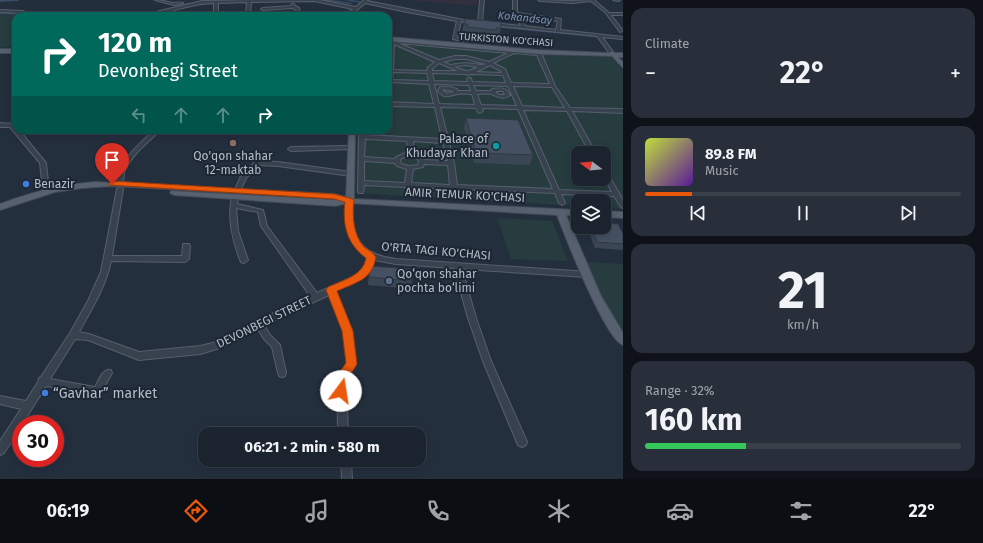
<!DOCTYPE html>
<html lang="en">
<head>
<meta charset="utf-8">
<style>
  :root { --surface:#1b232e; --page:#282f3a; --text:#f1f3f6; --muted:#a0a4aa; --line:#39404a; --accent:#ea580c }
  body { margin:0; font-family:"Fira Sans",sans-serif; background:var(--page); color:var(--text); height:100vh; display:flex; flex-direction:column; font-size:15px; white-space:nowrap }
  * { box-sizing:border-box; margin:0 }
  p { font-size:13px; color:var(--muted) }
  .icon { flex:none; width:22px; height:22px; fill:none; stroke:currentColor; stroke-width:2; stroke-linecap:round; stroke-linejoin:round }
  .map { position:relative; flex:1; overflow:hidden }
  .details { display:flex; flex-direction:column; gap:8px; padding:8px; background:#0f1319; width:360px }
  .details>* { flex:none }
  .banner { position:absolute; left:12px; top:12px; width:380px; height:122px; border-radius:12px; box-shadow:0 2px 10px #0003,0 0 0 1px var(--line); background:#00695c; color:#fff; overflow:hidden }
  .needle { width:26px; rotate:286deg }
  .buttons { position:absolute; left:571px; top:146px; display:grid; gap:8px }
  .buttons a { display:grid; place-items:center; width:40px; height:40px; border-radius:8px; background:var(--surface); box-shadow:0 2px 10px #0003,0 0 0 1px var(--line); font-size:20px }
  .speed { position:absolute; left:12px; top:415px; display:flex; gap:8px; font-size:20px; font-weight:700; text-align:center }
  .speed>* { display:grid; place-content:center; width:52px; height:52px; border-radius:50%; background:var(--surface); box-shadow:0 2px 10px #0003,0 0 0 1px var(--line); line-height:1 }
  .speed .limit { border:6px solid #d22; background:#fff; color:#111 }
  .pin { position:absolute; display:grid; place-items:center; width:34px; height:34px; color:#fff; margin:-41px -17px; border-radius:50% 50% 50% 0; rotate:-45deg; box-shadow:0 0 4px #0007 }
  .pin .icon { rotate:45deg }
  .me { position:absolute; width:44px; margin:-22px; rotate:14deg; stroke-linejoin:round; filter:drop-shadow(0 0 3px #0008) }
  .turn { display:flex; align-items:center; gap:14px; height:84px; padding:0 20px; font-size:18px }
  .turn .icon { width:52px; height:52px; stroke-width:2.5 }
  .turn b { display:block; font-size:28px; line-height:34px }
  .lanes { display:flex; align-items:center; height:38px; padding:0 20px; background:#0003; justify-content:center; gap:20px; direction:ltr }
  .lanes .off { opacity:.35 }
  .big { font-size:30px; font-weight:700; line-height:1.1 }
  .details .card { flex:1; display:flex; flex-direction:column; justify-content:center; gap:6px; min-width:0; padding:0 14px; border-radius:12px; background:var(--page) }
  .details .dial { align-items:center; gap:0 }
  .dial b { font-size:52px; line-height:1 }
  .song { display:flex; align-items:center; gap:12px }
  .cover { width:48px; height:48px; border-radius:6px; background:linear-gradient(135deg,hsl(70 70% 55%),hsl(270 70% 35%)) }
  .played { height:4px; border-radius:2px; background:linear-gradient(90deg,var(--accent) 15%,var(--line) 15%) }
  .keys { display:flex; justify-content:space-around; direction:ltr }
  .heat { display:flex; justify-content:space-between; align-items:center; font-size:22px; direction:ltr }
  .charge { height:6px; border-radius:3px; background:linear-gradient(90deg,#34c759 32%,var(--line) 0) }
  .trip { position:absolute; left:198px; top:427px; width:228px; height:40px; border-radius:12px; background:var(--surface); box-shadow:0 2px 10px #0003,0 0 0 1px var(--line); font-weight:700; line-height:40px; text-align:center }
  .dock { display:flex; height:64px; justify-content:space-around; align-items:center; background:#0b0e12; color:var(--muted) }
  .dock .icon { width:28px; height:28px }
  .dock .selected { color:var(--accent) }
  .dock b { font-size:18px; color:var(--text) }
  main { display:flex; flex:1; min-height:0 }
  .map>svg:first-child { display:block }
  .medical { fill:#32303f }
  .green { fill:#263c3f; fill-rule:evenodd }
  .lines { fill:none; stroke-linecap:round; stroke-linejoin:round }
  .canal { fill:#394c67; fill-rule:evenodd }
  .minor-casing { stroke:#565f6c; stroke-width:2 }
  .major-casing { stroke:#414a57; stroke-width:2 }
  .minor { fill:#38414e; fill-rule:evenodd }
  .major { fill:#56606e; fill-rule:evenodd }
  .wall { fill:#3b4654 }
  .building { fill:#455162; stroke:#303945 }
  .route { fill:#ea580c; stroke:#983908 }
  .education-dot { fill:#8d6e63; stroke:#1d2633; stroke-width:1.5 }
  .culture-dot { fill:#0f9aa8; stroke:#1d2633; stroke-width:1.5 }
  .shop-dot { fill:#3f7fe0; stroke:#1d2633; stroke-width:1.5 }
  .service-dot { fill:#5c6f8a; stroke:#1d2633; stroke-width:1.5 }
  .labels { text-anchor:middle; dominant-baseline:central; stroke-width:4; stroke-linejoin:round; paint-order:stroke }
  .far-street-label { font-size:10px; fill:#b4bcc9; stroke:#1d2633 }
  .far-water-label { font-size:11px; font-style:italic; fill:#7c92b1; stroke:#1d2633 }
  .poi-label { font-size:12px; fill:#b4bcc9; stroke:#1d2633; text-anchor:start }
  .street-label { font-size:12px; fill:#b4bcc9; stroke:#1d2633 }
  .near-poi-label { font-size:14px; fill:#b4bcc9; stroke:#1d2633; text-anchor:start }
</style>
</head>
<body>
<main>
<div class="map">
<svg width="623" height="479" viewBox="0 0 623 479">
  <rect width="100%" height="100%" fill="#242f3e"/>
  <polygon class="medical" points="408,0 478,0 477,6"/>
  <g class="green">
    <polygon points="0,14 36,16 16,16 16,46 0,48"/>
    <path d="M388,41L562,56L611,57L623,71V209L604,207V201H578V206L356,193L359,130H388ZM578,153H604V179H578Z"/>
    <polygon points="497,218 552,221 568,261 511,259"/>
    <polygon points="586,262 623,264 623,336 616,328"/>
  </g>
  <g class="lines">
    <g class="canal">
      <polygon points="0,0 20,0 18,1 0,2"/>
      <polygon points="320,0 332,0 353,3 351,4"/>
      <polygon points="345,0 353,0 474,24 472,25"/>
      <polygon points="206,1 207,3 182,6 149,16 102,16 104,15 148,14 182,4"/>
      <polygon points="0,12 52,15 54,16 0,14"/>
      <polygon points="491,25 623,38 623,40 492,27 490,26"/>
    </g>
    <defs>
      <g id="minor">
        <path d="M155,0C161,0 167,2 173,3C176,3 179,2 183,3L174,5Z"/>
        <path d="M254,0H320L356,7L364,0H368L367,1L474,22L472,23L461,21L457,38L464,39L467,43L465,44L462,41L453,39L457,21L407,12L365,3C359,9 350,16 342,16L353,9L314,1L251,2L250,15H259L261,16H246L247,2L218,3V16H214V3C189,3 165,16 139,16L202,1Z"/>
        <polygon points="480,0 484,0 482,23 480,24 478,23"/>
        <path d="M513,0H517V10L518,13L561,19L560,30L623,37V39L602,37L614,53L612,54H610L597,36L492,25V23H493L521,26L513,10ZM520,16L558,21L556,30L525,26Z"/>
        <polygon points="538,0 572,1 594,0 609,13 623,13 623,15 611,15 623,31 620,32 605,12 591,1 572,3 540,1"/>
        <polygon points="613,0 620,0 618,1"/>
        <polygon points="292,4 294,4 295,6 299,8 300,16 296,16 296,10 293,8 263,10 261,9 263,8 291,6"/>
        <polygon points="0,10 23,11 25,12 23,13 0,12"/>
        <path d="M388,40L541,53L555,86L570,108L623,109V113L572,111L596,153H590L567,111L523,110L559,190L612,192L604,177V170L606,171L623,200V208L621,207L614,196L561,194L565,203L562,205L559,203L555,193L457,189L458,197L455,199L452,197L451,189L410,187L408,188L405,187L364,185L363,193H359L358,192L359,130H365V135L442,139L435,107L388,106V102L434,104L429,84L388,82L390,42H388ZM398,43L508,53L489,62L466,56H455L439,60ZM394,44L435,62L428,67L427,71L393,70ZM514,53L537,55L550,84L511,83L505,69L493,63ZM455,59H466L486,64L482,65L465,63L450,65L443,62ZM439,63L458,71H432V69ZM465,65L478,67C467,73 465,71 454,67ZM490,65L501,71L502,73L476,72ZM393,72L427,73L429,81L392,80ZM432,73L465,74L468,75L471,74L503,75L506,83L472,82L471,78H469L467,79L468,82L434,81ZM434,84L469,85L471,91H457V89C451,87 446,86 440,87L438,91C445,100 450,95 458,94C462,93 468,94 472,94L475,105L439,104ZM473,85L508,86L517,106L481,105L477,94C481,94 487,93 491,94C498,96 503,101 510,95C505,87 501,88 492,89L491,91H476ZM513,86L552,87L565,108L522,106ZM443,89L453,91V92L447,93L443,91ZM496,91H503L505,95H500L496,93ZM440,107L476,108L478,112L480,113L483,111L482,108L518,109L553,189L457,185L454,163ZM365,139L407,141L408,152L396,157L395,159L364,157ZM413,141L443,143L448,161L425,160L420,155L414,153ZM408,156C413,156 416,157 419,161L418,165L410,166L401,164L400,159ZM364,161L395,163L397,166L407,169L405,183L364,181ZM424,164L448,165L450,185L411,183L413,169L423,167Z"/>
        <polygon points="0,123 14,124 16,126 16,130 19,130 46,163 49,191 48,192 44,192 43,191 40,163 10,127 0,127"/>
        <path d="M154,130H160C148,143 132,154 125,170C123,175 124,181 122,185H118C112,166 142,142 154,130Z"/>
        <polygon points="351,146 354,148 353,149 291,151 288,149 291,147"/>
        <polygon points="257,161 278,162 351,172 354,174 351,176 278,166 259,165 246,178 240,191 236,191 235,190 241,176 255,162"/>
        <path d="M120,187L123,189L112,256H182L183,244H189L190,246L189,259L185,262L111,261C106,286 91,310 79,332L89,334L139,352L200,346L221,341L250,324L310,296L261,226L258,212L236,208L238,231L248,260L244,263L241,262C233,244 227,216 232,197L235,195L238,197L237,204L263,210L267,226L317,293L357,275L365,266L367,257C347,244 344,223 347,201L350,199L353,201C350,236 359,255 396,259L589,272L590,274L589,276L586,277L462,269L476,318L491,361L527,442L526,445L522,447L518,445L483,361L468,318L454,268L396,264L374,260C370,279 351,284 335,291L352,331L356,364L346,380L348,434H284L286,431L289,429H338L337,379L348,363L344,331L329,295L264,325L270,335L280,345L286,373L285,376L282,377L279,376L278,373L272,347L264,339L257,328L223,347L200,354L139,360L88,340L75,339L50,379L95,387C99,380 103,368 111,370L112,373L100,394L97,395L46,386L4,453L0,455V441L21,409L0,404V396L26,401L38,382L39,378L41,377L70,333L88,301L101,272L117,189Z"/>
        <polygon points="341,460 351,460 352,479 342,479"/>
      </g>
      <g id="major">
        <polygon points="388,37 538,50 609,53 612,51 615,53 623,53 623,57 618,57 623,62 623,68 612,56 538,54 388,41"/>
        <rect x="0" y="49" width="16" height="4"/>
        <path d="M349,130H355L354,199L578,210V216L566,215L601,296L623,333V345C605,339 565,236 557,215L348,203L335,206L174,195L170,193L171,191L338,200L333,198L112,186L82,188L55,192L0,210V204C32,192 63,184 96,182L334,194L346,197Z"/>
        <polygon points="604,211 623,212 623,218 604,217"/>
      </g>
    </defs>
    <use href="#minor" class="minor-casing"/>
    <use href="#major" class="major-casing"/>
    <use href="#minor" class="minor"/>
    <use href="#major" class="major"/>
  </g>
  <g class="wall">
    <polygon points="465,19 501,28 499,36 494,36 494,38 466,35 466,32 462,32"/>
    <polygon points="466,118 533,155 530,165 474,163 464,128"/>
    <polygon points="587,227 604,227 623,234 623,250 595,248"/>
    <polygon points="370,266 412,281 411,289 368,285"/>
  </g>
  <g class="building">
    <polygon points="465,19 501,22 501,28 496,28 496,30 467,27 468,24 464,24"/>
    <polygon points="466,118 518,120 533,155 476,153"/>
    <polygon points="604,223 618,224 623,234 623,244 597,242 591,227 604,227"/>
    <polygon points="370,266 411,269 412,281 369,277"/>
  </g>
  <path class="route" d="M112,181L334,194L353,199L354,201C352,215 353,235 364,247C368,250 373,252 376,257C372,280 357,282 337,291L353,331L357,364L347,380V391L345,395L341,397L337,395C331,382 339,373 346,363L342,331L326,290L328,287C343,280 363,276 366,258C347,244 342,225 345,202L334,199L109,185L108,184Z"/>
  <circle class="education-dot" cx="233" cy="143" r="4"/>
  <circle class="culture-dot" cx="496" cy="146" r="4"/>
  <g class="shop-dot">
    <circle cx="26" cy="184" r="4"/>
    <circle cx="45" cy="393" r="4"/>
  </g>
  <circle class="service-dot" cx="389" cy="281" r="4"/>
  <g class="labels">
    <g class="far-street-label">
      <text transform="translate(506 40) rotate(4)">TURKISTON KO'CHASI</text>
    </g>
    <g class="far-water-label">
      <text transform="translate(525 18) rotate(6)">Kokandsay</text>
    </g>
    <g class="poi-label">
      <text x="488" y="139" text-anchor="end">Palace of<tspan x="488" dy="14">Khudayar Khan</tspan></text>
      <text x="233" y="156" text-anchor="middle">Qo'qon shahar<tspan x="233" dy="14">12-maktab</tspan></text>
      <text x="34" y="184">Benazir</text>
      <text x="397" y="274">Qo‘qon shahar<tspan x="397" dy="14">pochta bo‘limi</tspan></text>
    </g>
    <g class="street-label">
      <text transform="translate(465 195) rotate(3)">AMIR TEMUR KO'CHASI</text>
      <text transform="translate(436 251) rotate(5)">O'RTA TAGI KO'CHASI</text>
      <text transform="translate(264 322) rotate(-26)">DEVONBEGI STREET</text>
    </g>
    <g class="near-poi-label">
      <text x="53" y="393">“Gavhar” market</text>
    </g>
  </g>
</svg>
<div class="buttons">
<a><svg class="needle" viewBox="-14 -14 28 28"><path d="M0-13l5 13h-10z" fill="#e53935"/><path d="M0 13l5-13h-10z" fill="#a0a4aa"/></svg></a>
<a><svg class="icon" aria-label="layers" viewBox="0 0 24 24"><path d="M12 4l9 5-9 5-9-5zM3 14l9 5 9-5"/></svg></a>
</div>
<div class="speed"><div class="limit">30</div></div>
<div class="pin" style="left:112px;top:184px;background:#d93025"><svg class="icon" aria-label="arrive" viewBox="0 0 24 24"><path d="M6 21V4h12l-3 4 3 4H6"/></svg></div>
<svg class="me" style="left:341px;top:391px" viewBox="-20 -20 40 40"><circle r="19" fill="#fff"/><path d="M0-13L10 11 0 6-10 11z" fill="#ea580c"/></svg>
<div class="trip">06:21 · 2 min · 580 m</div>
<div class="banner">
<div class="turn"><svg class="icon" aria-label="right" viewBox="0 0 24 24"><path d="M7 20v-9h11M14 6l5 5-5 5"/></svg><div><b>120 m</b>Devonbegi Street</div></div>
<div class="lanes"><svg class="icon off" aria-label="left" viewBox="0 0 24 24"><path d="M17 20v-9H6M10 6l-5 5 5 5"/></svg><svg class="icon off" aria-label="ahead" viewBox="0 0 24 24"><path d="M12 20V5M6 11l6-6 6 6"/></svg><svg class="icon off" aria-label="ahead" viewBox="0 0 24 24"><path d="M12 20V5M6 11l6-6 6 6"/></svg><svg class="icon" aria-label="right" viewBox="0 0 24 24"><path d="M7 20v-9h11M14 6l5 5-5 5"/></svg></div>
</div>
</div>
<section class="details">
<div class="card"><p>Climate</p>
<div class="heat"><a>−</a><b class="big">22°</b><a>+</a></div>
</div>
<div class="card">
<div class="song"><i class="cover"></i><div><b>89.8 FM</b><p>Music</p></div></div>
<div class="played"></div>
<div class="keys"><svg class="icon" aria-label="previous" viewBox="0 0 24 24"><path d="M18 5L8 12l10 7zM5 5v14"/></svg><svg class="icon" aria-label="pause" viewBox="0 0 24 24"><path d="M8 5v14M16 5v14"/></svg><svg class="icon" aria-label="next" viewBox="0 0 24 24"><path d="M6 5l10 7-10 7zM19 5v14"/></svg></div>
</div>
<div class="card dial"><b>21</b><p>km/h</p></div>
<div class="card"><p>Range · 32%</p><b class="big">160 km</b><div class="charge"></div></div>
</section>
</main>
<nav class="dock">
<b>06:19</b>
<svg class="icon selected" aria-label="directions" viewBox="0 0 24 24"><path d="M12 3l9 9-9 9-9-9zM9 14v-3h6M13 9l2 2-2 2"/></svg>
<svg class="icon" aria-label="music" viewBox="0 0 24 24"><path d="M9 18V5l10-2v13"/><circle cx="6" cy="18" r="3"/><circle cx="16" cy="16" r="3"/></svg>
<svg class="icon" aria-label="phone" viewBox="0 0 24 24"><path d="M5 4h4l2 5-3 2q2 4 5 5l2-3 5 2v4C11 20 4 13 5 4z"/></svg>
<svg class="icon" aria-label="climate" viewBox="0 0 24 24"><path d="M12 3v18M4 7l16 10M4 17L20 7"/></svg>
<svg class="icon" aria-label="car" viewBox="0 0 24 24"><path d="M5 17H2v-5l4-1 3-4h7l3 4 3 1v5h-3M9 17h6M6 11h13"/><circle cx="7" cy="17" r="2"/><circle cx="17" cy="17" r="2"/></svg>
<svg class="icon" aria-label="filters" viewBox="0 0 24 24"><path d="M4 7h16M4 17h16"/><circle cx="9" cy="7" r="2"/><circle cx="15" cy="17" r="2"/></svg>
<b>22°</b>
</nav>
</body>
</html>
